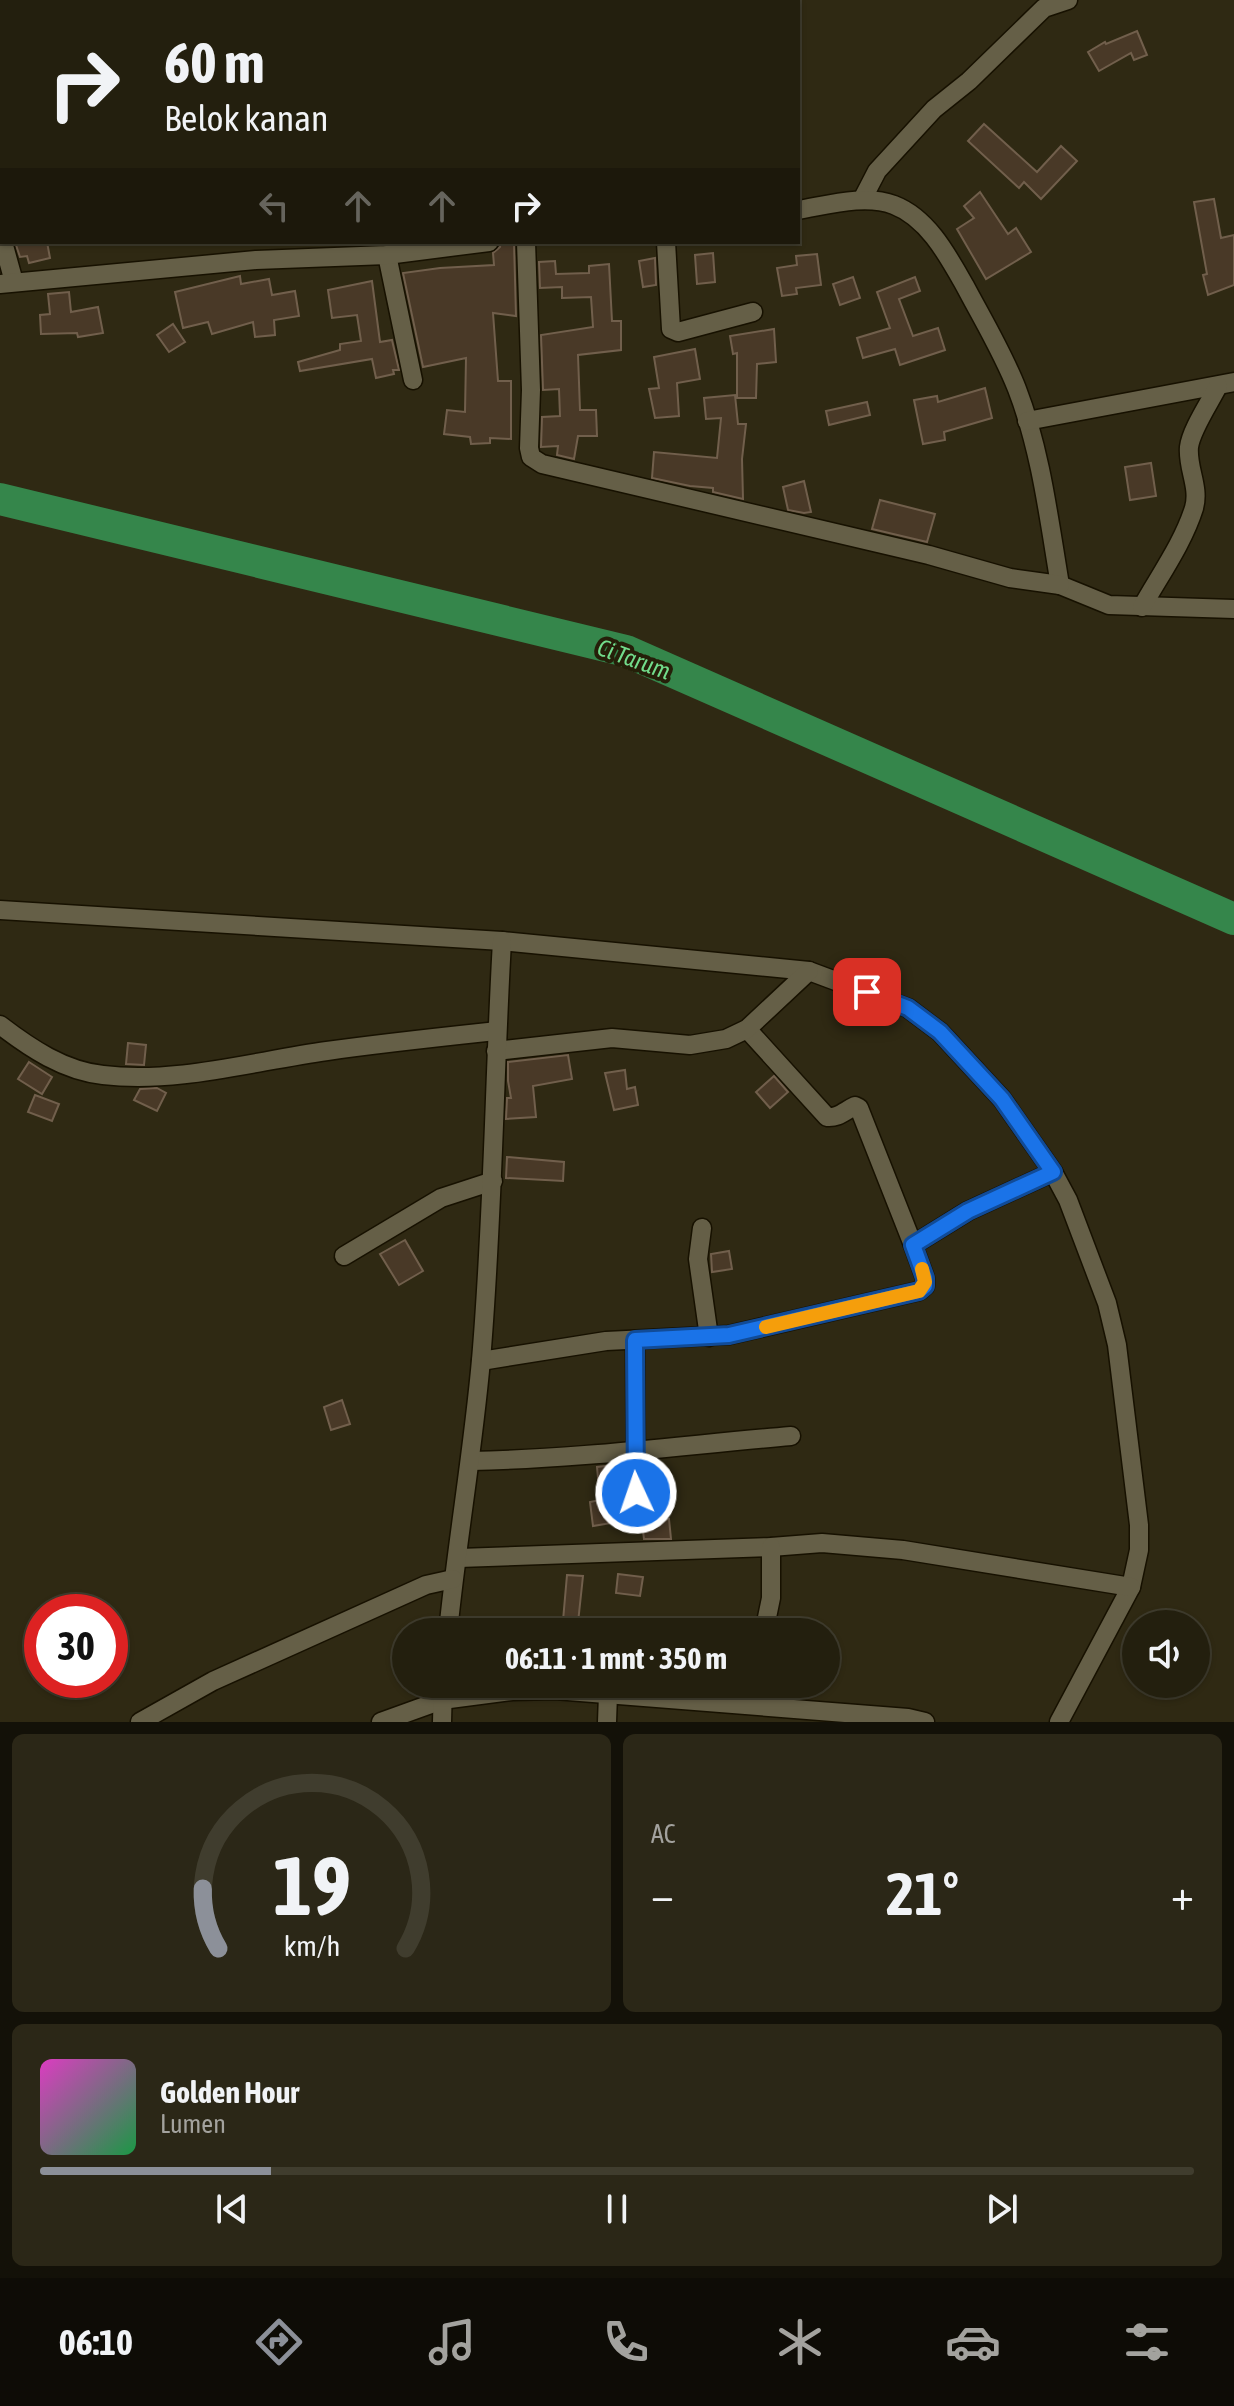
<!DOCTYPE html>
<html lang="id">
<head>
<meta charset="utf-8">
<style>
  :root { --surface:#231f0e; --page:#2b2717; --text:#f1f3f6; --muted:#a3a29e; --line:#403d2e; --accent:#8c9099 }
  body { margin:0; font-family:"Asap Condensed",sans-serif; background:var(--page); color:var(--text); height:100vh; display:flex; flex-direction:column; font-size:30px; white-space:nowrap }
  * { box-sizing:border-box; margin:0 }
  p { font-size:26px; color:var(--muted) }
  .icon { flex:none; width:44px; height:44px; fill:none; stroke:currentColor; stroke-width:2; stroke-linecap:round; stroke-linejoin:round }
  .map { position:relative; height:1722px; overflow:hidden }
  .panel { display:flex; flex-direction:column; gap:12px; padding:12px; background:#131108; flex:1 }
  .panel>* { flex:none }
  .hud { position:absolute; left:0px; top:0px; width:800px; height:244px; box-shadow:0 2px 6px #0004,0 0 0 2px var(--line); background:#231f0e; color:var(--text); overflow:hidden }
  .controls { position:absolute; left:1122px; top:1610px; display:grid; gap:16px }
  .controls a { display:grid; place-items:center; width:88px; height:88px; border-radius:50%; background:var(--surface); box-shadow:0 2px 6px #0004,0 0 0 2px var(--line); font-size:40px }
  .speed { position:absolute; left:24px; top:1594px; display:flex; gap:16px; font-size:40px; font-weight:700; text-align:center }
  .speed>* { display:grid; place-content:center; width:104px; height:104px; border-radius:50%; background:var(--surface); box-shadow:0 2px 6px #0004,0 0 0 2px var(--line); line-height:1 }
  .speed .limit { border:12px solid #d22; background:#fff; color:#111 }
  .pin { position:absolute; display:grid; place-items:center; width:68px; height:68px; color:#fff; margin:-34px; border-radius:16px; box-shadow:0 4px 12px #0006 }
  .me { position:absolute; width:88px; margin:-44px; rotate:357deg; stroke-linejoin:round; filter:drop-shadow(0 0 6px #0008) }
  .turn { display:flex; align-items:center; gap:28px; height:168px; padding:0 32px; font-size:36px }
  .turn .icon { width:104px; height:104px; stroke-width:2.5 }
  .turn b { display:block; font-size:56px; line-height:68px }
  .lanes { display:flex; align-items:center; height:76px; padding:0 32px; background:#0003; justify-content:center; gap:40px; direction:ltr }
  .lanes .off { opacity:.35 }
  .big { font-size:60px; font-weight:700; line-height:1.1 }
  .panel .tile { flex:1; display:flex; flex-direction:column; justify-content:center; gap:12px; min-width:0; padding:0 28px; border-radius:12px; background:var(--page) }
  .panel .dial { align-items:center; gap:0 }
  .dial svg { height:208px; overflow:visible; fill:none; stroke:var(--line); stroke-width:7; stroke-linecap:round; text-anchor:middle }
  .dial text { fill:var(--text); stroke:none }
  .song { display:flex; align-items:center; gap:24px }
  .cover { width:96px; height:96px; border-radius:12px; background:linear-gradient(135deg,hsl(310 70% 55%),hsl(140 70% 35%)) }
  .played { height:8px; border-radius:4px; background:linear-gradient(90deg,var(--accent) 20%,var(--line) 20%) }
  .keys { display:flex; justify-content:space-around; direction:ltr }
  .heat { display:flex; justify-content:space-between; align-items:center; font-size:44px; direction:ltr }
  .panel .tiles { flex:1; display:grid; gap:12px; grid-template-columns:1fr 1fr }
  .tile:last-child { grid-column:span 2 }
  .trip { position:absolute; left:392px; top:1618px; width:448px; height:80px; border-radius:40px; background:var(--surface); box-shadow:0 2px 6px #0004,0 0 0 2px var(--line); font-weight:700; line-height:80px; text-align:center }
  .tabs { display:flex; height:128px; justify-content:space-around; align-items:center; background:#0e0c06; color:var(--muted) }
  .tabs .icon { width:56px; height:56px }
  .tabs .on { color:var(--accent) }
  .tabs b { font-size:36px; color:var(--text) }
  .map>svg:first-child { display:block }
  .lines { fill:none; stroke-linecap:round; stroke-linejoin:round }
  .river { stroke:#35864b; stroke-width:32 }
  .building { fill:#493927; stroke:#715f4c; stroke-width:2 }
  .minor-casing { stroke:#171100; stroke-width:21 }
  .minor { stroke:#655f47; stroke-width:18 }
  .route-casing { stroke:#114b97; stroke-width:20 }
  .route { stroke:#1a73e8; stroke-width:14 }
  .slow { stroke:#f59e0b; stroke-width:14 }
  .labels { text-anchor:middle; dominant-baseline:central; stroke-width:8; stroke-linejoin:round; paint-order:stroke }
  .water-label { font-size:24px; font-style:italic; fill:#72dc8b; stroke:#251f09 }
</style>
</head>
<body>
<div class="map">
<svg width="1234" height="1722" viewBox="0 0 1234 1722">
  <rect width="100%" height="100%" fill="#2f2913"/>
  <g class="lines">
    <polyline class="river" points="0,499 626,651 1234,919"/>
  </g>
  <g class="building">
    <polygon points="1137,31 1147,55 1134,60 1131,53 1099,71 1088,52 1105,42 1106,44"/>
    <polygon points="984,124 1037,172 1061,146 1077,161 1041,199 1024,182 1019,188 968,141"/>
    <polygon points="980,192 1008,234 1016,228 1031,252 986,279 957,229 974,218 964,206"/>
    <polygon points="1214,199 1221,238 1234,235 1234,285 1208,295 1203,275 1207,274 1194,202"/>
    <polygon points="15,242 47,242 50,258 29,263 27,256 20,257"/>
    <polygon points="501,242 514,242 516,316 493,313 498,381 511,381 511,439 490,438 490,443 471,444 470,437 444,434 447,410 465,412 466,358 423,367 403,273 440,268 494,265 493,253 500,247"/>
    <polygon points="713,253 715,282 697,284 695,255"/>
    <polygon points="817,254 821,285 796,288 797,294 782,296 777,268 797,265 796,256"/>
    <polygon points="655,258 656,285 643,287 639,261"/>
    <polygon points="555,261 556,274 589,273 589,266 609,264 612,321 621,321 621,350 578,355 580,410 596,410 597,436 578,436 574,459 557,455 558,446 541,447 542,417 560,416 559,389 543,390 541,335 593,327 591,297 562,298 562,287 540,288 539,262"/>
    <polygon points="240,276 241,284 269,279 272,295 295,291 299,316 274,320 275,335 255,337 253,322 212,334 208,322 183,328 175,292"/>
    <polygon points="853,277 860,298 840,305 833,284"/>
    <polygon points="915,277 920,291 899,299 913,336 938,328 945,350 900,365 895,349 863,358 857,338 890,328 877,292"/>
    <polygon points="372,281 380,342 392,340 399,370 393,370 394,374 376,378 372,359 300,371 298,362 340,350 340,344 361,341 357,315 332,318 328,290"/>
    <polygon points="69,292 71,312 98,307 103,333 78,337 77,333 41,334 40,315 50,314 48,294"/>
    <polygon points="173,324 185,342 169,352 157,335"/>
    <polygon points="774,329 776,362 757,364 756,398 737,398 737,353 733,354 730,336"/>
    <polygon points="695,349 700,379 677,383 679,416 655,418 649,389 659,388 654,357"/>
    <polygon points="985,388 992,418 944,432 945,440 923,444 914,400 937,396 938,402"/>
    <polygon points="735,395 738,424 746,424 742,459 743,499 713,492 713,488 690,486 652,478 654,452 717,458 721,418 706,419 704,398"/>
    <polygon points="867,402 870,415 829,425 826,411"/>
    <polygon points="1151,463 1156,496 1130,500 1125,467"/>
    <polygon points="804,481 811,512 804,513 788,510 783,487"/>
    <polygon points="880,500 935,514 927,542 872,529"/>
    <polygon points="128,1043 146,1045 144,1065 126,1064"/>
    <polygon points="568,1055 572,1079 533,1086 536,1117 506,1119 507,1098 511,1098 508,1081 508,1062"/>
    <polygon points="29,1062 52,1077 42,1094 18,1079"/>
    <polygon points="625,1070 627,1089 635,1087 638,1105 614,1110 605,1073"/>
    <polygon points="774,1076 788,1092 770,1108 756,1092"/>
    <polygon points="157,1088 166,1093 157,1111 134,1100 140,1089"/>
    <polygon points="35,1095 59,1104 52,1121 28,1112"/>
    <polygon points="507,1157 564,1162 563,1181 506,1178"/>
    <polygon points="405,1240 423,1271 399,1285 380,1254"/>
    <polygon points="729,1251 732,1269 712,1272 711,1254"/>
    <polygon points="342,1400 350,1424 331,1430 324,1407"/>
    <polygon points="614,1465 617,1497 625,1496 629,1520 593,1526 590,1502 600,1500 597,1467"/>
    <polygon points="669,1519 671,1539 644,1539 642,1523"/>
    <polygon points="618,1574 643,1577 640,1596 616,1593"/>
    <polygon points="567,1575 583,1576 577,1632 562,1632"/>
  </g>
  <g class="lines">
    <defs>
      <g id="minor">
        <polyline points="219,0 219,2"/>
        <polyline points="655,0 656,2"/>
        <polyline points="132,2 156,0"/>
        <polyline points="0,25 2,24"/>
        <polyline points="862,200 877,171 934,109 969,81 1044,8 1068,0"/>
        <path d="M798,210C828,205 865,194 894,205C928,218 948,256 965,286C983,320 1003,353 1017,389C1041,451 1049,520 1060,585L1109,605L1234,609"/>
        <polyline points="3,242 14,282"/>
        <polyline points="526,242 531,390 529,448 531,457 542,464 929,555 1010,578 1060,585"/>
        <polyline points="666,242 671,329 678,332 753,312"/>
        <polyline points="387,255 413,380"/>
        <polyline points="0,284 256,260 387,255 489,242"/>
        <polyline points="1027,421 1234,382"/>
        <path d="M1142,607C1160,575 1183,543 1194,508C1200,487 1187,468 1189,447C1191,430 1210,402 1218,386"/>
        <polyline points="0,910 502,941 809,971 908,1008 940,1032 1002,1099 1053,1172 1068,1200 1107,1303 1117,1345 1139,1525 1139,1550 1131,1587 1059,1722"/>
        <path d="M0,1025C30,1048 64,1071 103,1075C177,1084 254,1061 327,1051C384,1043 441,1037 497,1031"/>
        <path d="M747,1029L827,1117C839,1118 844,1111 855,1106L859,1108L913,1245"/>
        <polyline points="496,1051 612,1038 690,1045 726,1039 747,1029 809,971"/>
        <polyline points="702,1228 698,1259 709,1337"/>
        <polyline points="344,1256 441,1198 493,1181"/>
        <polyline points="635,1340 636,1493"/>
        <polyline points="481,1361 606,1341 729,1335 919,1291 925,1286 925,1278 913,1245 968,1211 1053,1172"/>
        <path d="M471,1461C578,1459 685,1445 791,1436"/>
        <polyline points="459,1558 771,1547 822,1543 903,1550 1131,1587"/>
        <path d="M448,1632C457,1541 473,1451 481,1360C493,1221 494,1081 502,941"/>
        <polyline points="764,1632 771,1598 771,1547"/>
        <polyline points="140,1722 213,1681 426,1585 453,1579"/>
        <polyline points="381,1722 442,1700 512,1691 555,1690 908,1718 925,1722"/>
        <polyline points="442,1722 443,1684"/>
        <polyline points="607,1722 608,1694"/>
      </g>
    </defs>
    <use href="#minor" class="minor-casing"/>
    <use href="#minor" class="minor"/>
  </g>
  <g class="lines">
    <defs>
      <polyline id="route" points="636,1493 635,1340 729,1335 919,1291 925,1286 925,1278 913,1245 968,1211 1053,1172 1002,1099 940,1032 908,1008 867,992"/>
    </defs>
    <use href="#route" class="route-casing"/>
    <use href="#route" class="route"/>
    <polyline class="slow" points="766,1327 919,1291 925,1282 922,1269"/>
  </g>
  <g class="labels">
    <g class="water-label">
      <text transform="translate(634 659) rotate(20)">Ci Tarum</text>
    </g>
  </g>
</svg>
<div class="controls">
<a><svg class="icon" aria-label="sound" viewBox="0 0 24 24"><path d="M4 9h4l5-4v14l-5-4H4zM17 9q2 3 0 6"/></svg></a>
</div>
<div class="speed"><div class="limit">30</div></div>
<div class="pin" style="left:867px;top:992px;background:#d93025"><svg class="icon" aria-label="arrive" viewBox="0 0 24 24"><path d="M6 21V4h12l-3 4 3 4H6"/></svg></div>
<svg class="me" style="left:636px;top:1493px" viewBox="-20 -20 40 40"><circle r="17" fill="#1a73e8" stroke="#fff" stroke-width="3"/><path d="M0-11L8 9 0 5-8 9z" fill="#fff"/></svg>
<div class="trip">06:11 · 1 mnt · 350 m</div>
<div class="hud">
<div class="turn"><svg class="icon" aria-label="right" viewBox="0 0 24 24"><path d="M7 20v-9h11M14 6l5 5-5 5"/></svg><div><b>60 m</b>Belok kanan</div></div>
<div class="lanes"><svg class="icon off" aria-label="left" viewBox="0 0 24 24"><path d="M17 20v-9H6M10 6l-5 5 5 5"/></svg><svg class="icon off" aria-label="ahead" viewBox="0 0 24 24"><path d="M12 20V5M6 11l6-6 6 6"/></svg><svg class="icon off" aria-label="ahead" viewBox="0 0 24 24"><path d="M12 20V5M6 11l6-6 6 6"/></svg><svg class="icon" aria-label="right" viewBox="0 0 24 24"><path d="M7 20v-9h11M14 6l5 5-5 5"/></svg></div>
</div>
</div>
<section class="panel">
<div class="tiles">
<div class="tile dial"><svg viewBox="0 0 100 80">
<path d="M14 69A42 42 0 1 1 86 69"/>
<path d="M14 69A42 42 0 0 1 8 46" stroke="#8c9099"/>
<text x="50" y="56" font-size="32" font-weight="700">19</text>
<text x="50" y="72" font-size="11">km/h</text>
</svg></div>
<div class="tile"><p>AC</p>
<div class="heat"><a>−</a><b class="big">21°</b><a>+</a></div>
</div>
<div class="tile">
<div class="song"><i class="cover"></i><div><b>Golden Hour</b><p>Lumen</p></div></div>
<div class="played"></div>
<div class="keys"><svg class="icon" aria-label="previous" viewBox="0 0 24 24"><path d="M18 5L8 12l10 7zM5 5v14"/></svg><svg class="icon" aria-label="pause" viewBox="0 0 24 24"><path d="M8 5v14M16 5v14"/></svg><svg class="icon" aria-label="next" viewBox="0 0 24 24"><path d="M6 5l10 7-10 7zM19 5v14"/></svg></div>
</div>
</div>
</section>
<nav class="tabs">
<b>06:10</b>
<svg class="icon on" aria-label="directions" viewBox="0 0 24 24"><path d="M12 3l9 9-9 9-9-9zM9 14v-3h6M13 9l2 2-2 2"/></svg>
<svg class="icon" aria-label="music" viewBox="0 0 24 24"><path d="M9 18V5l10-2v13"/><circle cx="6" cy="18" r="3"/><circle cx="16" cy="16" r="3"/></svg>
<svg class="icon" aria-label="phone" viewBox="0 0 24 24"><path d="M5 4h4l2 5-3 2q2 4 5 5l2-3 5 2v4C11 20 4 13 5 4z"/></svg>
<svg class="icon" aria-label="climate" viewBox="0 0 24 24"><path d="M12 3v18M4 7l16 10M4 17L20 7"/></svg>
<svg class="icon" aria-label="car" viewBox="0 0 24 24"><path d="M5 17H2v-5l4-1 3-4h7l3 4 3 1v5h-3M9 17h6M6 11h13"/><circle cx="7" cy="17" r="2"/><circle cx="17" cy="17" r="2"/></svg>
<svg class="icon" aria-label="filters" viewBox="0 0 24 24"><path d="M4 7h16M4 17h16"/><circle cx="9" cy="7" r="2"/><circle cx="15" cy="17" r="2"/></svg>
</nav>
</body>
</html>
